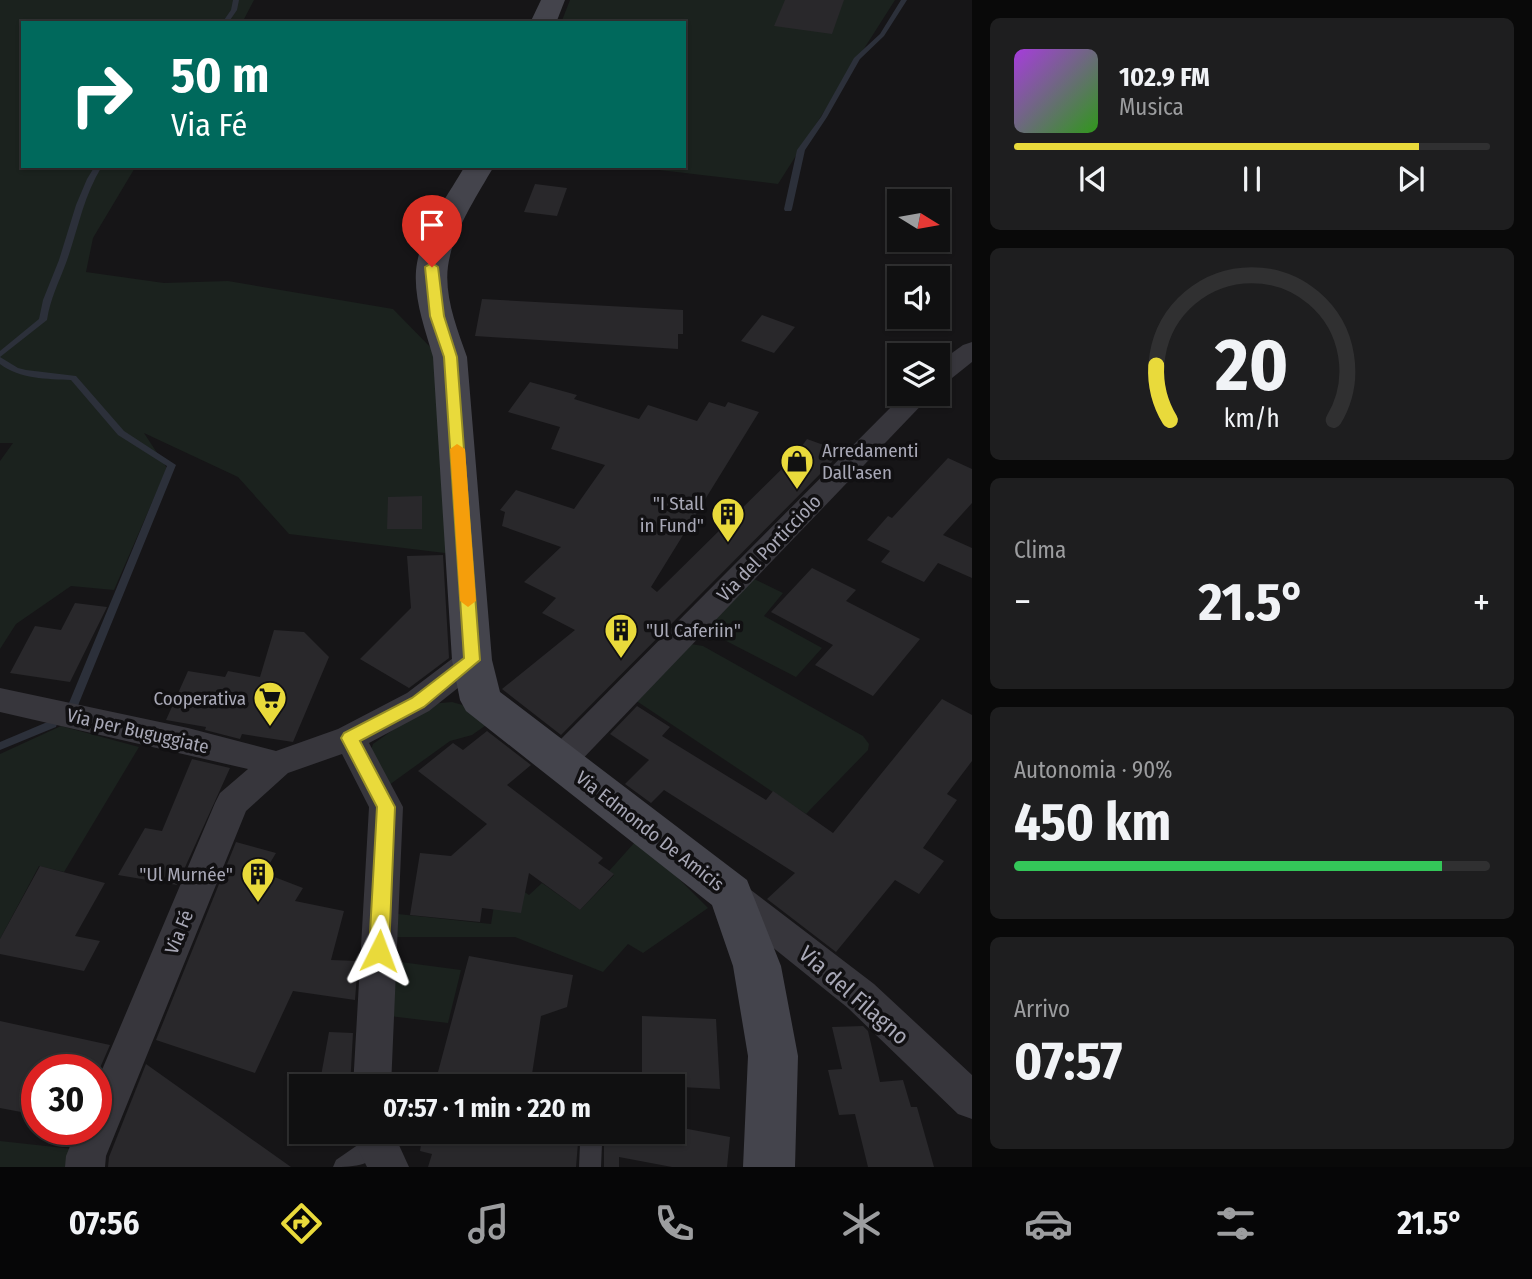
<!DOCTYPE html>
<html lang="it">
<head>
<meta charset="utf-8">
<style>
  :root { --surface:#101011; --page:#1e1e1f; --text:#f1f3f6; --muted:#9c9d9f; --line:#303031; --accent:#e9da3b }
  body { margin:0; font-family:"Fira Sans Condensed",sans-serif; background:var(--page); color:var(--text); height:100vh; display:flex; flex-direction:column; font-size:26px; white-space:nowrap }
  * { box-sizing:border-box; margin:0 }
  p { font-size:23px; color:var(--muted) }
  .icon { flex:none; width:38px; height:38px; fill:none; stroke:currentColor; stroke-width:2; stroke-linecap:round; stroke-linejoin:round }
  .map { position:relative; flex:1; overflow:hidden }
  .panel { display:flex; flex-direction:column; gap:18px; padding:18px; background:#090909; width:560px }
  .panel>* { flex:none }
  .top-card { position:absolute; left:21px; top:21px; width:665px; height:147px; border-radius:0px; box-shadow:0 2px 5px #0004,0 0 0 2px var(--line); background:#00695c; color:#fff; overflow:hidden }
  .needle { width:46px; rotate:101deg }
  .tools { position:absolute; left:887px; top:189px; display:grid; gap:14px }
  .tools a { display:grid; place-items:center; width:63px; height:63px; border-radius:0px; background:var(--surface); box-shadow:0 2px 5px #0004,0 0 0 2px var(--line); font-size:35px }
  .speed { position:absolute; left:21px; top:1054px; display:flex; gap:14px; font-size:35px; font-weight:700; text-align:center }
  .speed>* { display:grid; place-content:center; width:91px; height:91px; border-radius:50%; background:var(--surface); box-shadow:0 2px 5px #0004,0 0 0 2px var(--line); line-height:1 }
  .speed .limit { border:10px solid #d22; background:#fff; color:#111 }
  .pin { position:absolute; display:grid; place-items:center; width:60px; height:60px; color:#fff; margin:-72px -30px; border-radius:50% 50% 50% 0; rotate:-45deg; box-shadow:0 0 7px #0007 }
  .pin .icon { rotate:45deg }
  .me { position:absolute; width:77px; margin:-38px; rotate:3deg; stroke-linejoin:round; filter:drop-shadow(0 0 5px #0008) }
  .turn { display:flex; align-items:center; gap:24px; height:147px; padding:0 35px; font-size:32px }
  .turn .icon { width:91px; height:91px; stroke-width:2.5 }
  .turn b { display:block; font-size:49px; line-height:60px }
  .big { font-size:52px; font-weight:700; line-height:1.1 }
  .panel .widget { flex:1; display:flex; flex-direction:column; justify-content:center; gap:10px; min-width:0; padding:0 24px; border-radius:10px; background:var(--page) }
  .panel .dial { align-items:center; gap:0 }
  .dial svg { height:182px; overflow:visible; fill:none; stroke:var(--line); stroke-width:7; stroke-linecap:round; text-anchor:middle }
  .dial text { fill:var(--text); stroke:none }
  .song { display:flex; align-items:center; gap:21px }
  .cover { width:84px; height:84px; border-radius:10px; background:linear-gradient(135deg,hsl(280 70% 55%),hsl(110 70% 35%)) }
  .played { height:7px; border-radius:4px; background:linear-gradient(90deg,var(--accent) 85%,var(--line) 85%) }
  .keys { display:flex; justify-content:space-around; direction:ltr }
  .heat { display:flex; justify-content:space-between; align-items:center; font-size:38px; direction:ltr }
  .charge { height:10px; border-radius:5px; background:linear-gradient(90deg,#34c759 90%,var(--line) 0) }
  .trip { position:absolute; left:289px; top:1074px; width:396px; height:70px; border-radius:0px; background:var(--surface); box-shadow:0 2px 5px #0004,0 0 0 2px var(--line); font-weight:700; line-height:70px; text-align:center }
  .tab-bar { display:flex; height:112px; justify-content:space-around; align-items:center; background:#060607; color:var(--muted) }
  .tab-bar .icon { width:49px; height:49px }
  .tab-bar .on { color:var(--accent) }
  .tab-bar b { font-size:32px; color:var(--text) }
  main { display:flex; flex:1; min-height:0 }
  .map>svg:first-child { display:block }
  .green { fill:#1b221e }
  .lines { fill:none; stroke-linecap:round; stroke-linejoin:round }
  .stream { fill:#2c303a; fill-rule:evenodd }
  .building { fill:#29282b }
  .lane { fill:#37363c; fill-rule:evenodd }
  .street { fill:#37363c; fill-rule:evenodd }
  .secondary { fill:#44444c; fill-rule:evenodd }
  .route { fill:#e9da3b; stroke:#978e26; stroke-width:2 }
  .slow { fill:#f59e0b }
  .labels { text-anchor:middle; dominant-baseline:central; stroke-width:7; stroke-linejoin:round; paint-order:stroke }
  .poi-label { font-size:19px; fill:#a8a8b6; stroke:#111012; text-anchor:end }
  .street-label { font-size:19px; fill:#a8a8b6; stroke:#111012 }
  .near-street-label { font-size:23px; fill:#a8a8b6; stroke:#111012 }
</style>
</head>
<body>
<main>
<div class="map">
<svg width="972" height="1167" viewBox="0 0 972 1167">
  <rect width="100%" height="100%" fill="#161517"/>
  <g class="green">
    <polygon points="0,0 254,0 242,23 23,23 23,166 136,166 93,238 86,272 164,283 228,281 393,309 437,354 453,554 289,534 238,477 144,433 167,468 114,590 71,586 16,624 0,649 0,461 13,443 0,443"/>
    <polygon points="570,0 895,0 778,184 625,166 684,166 684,23 561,23"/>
    <polygon points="754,579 783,593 764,616 822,648 796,677 705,630"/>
    <polygon points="691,644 703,646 863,736 869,744 868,750 806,814 635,700"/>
    <polygon points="452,702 466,706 489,723 472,735 450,741 389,785 370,753 373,744 430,704"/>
    <polygon points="61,726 139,747 64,872 39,866 0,939 0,754"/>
    <polygon points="635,842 673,873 708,908 643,953 628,944 603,972 515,937 397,937 398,914 491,924 497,887 510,882 529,895 542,883 580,910 614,875 609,871"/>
    <polygon points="393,961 461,970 448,1023 389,1016"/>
    <polygon points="0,1141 73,1149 69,1167 0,1167"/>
  </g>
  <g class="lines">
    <g class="stream">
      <polygon points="233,0 239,0 237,10 228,23 222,23 231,10"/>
      <polygon points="901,0 907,0 884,36 860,59 827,117 805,150 792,209 791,211 785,211 784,209 797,150 821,117 854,58 880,34"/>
      <path d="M95,166H102C83,197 78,230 66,263C59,282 50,299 47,320L0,357L18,368L26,370L76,376L124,431L176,465L79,703L78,706H70L69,703L167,466L118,435L71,380C47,379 20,379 0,364V351L39,319L43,300L59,260L76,205L87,179Z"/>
      <polygon points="52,720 56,721 57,724 56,727 0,750 0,742"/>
    </g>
  </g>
  <g class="building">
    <polygon points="785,0 844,0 832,34 774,26"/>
    <polygon points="535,184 567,188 557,216 524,212"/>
    <polygon points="482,299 683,310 683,334 678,334 678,349 475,336"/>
    <polygon points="762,315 795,327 774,353 741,341"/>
    <polygon points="530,382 577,395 574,399 639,419 648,405 697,421 709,402 725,407 728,402 759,412 651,587 657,592 794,457 807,439 840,451 831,463 561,735 502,689 575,630 542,613 556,598 524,582 561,547 502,526 505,512 500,510 516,490 574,509 605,465 551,449 560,427 508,412"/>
    <polygon points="948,458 972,469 972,503 943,535 972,548 972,578 938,563 924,582 881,562 890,551 867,540 888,516 892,518"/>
    <polygon points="422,496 422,529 387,529 388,497"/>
    <polygon points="443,555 449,658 409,688 360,659 411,608 407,556"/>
    <polygon points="812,568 856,590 846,601 920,639 873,696 815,665 833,645 771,612"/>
    <polygon points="75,603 107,607 70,682 10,673 35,626 61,630"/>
    <polygon points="274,630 304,632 329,657 293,742 242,734 240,739 205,730 206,727 166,720 188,671 225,677 228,671 260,677"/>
    <polygon points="942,699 972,715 972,761 947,794 957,800 923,848 944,861 919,894 895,880 836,952 767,899 795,873 664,790 651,803 625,784 649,760 610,734 637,706 670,727 662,736 766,800 773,791 833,833"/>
    <polygon points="487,731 531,765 507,785 603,858 598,863 614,874 580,910 529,873 521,913 482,908 480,922 410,915 420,853 451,856 487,824 418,771 453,743 463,750"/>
    <polygon points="192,759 230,768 177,885 118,875 145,828 162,831"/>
    <polygon points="236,842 276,853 264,873 303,888 295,901 344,911 331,960 358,961 355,1000 293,991 255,1073 156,1040"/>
    <polygon points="40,866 105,883 75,936 100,941 84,971 0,954 0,939"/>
    <polygon points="469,956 573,975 567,1007 541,1016 530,1087 434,1087"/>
    <polygon points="642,1016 716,1019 720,1089 642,1085"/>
    <polygon points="0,1021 110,1045 96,1077 96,1069 37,1069 37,1115 0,1108"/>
    <polygon points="863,1026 868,1031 880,1082 903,1080 911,1107 917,1107 934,1167 868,1167 855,1114 839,1115 828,1070 842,1069 832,1027"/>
    <polygon points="329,1032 353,1033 350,1087 319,1087"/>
    <polygon points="146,1064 291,1167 108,1167 109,1157"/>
    <polygon points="672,1126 730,1137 727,1167 672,1167 619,1157 619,1167 604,1167 604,1143 600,1136 594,1132 672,1132"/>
    <polygon points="423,1132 588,1132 582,1136 578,1143 576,1167 428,1167 432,1154 420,1151"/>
  </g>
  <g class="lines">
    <g class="lane">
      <path d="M375,1133L382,1136L386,1143C375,1166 355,1167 333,1167L336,1160Z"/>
      <polygon points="591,1134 598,1137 602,1144 601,1167 579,1167 580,1144 584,1137"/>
    </g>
    <g class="street">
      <polygon points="972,342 972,362 947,382 938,384 938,363 963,345"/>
      <polygon points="904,394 932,394 572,770 560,774 548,770 544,761 548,752"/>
      <polygon points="472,648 483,652 488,660 483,668 429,711 369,743 403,807 391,1087 353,1087 369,807 342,754 288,773 246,811 106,1156 105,1167 65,1167 66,1156 77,1129 96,1129 96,1084 215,803 220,793 248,769 0,712 0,688 188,728 276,751 338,729 407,693 461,652"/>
      <polygon points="731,879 743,884 874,984 972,1075 972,1119 958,1114 848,1008 719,904 713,894 719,884"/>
      <polygon points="353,1132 393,1132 409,1167 367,1167 355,1143"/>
    </g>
    <g class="secondary">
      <polygon points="541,0 565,0 556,23 530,23"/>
      <path d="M465,166H494C477,196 453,231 448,266C444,296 457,329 467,357L492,660L500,692L747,880L781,966L798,1056L795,1167H743L748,1056L733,966L712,905L466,711L460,700L452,660L433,357C425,329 414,300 416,271C419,234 447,197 465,166Z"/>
    </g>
  </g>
  <polygon class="route" points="432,263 438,267 444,316 457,357 480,660 424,707 360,741 395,807 389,951 386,957 379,959 372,957 369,951 377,807 341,738 344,733 412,698 464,658 444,357 430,316 425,267"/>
  <polygon class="slow" points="457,444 465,449 476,601 468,607 460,601 450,449"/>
  <defs>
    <symbol id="shop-pin" viewBox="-11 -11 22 30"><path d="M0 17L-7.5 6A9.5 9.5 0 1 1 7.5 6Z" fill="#e9da3b" stroke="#111012"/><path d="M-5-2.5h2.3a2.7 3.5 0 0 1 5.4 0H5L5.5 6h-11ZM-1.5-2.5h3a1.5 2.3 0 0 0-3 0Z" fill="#111"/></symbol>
    <symbol id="building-pin" viewBox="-11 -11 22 30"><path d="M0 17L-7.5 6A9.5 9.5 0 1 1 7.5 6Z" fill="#e9da3b" stroke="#111012"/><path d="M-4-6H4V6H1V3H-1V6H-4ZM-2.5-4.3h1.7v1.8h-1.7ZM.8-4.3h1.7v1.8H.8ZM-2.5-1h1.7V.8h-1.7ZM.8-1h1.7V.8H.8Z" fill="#111"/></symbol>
    <symbol id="supermarket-pin" viewBox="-11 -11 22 30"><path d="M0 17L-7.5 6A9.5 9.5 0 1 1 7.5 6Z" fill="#e9da3b" stroke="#111012"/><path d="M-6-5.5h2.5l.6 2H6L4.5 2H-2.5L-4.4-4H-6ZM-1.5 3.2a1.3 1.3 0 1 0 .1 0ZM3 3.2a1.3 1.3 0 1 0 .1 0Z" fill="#111"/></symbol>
  </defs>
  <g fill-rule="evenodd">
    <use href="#shop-pin" x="778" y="442" width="38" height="52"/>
    <use href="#building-pin" x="709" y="495" width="38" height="52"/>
    <use href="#building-pin" x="602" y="611" width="38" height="52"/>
    <use href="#supermarket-pin" x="251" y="679" width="38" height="52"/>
    <use href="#building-pin" x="239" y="855" width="38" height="52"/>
  </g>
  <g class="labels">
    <g class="poi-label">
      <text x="822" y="450" text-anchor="start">Arredamenti<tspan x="822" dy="22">Dall'asen</tspan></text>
      <text x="704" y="503">"I Stall<tspan x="704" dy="22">in Fund"</tspan></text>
      <text x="646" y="630" text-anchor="start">"Ul Caferiin"</text>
      <text x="246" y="698">Cooperativa</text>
      <text x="233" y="874">"Ul Murnée"</text>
    </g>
    <g class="street-label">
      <text transform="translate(769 548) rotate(-46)">Via del Porticciolo</text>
      <text transform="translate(138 731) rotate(13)">Via per Buguggiate</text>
      <text transform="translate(650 831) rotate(38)">Via Edmondo De Amicis</text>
      <text transform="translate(179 932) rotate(-68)">Via Fé</text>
    </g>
    <g class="near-street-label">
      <text transform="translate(854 995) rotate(41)">Via del Filagno</text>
    </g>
  </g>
</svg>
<div class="tools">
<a><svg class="needle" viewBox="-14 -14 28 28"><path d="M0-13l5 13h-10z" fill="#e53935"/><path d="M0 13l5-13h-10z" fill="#9c9d9f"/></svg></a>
<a><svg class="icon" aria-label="sound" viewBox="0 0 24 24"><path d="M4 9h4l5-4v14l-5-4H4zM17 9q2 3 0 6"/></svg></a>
<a><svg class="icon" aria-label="layers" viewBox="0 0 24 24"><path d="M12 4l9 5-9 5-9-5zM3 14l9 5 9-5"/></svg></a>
</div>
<div class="speed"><div class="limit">30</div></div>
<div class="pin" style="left:432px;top:267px;background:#d93025"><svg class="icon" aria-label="arrive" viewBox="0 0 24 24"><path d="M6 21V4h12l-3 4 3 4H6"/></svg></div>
<svg class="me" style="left:379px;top:951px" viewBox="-20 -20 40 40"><path d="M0-17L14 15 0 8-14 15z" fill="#e9da3b" stroke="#fff" stroke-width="4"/></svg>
<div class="trip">07:57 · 1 min · 220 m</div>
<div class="top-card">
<div class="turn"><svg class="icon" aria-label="right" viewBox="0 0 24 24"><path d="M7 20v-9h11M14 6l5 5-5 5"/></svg><div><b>50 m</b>Via Fé</div></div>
</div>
</div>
<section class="panel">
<div class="widget">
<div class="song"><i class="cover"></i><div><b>102.9 FM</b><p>Musica</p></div></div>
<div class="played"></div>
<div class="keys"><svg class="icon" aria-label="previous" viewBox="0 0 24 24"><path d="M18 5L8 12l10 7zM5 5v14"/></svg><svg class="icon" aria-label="pause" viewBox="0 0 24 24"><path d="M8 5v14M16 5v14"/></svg><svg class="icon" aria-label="next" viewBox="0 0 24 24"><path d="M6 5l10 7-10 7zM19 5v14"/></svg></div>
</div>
<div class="widget dial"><svg viewBox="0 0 100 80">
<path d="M14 69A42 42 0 1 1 86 69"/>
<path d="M14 69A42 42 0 0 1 8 45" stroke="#e9da3b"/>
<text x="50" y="56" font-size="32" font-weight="700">20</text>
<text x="50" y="72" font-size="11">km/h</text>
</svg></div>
<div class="widget"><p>Clima</p>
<div class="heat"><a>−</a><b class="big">21.5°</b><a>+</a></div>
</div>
<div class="widget"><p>Autonomia · 90%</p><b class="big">450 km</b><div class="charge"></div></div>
<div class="widget"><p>Arrivo</p><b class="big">07:57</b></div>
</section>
</main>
<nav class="tab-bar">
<b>07:56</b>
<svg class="icon on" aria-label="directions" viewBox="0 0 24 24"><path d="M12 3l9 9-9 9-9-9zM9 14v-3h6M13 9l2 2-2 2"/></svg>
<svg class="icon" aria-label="music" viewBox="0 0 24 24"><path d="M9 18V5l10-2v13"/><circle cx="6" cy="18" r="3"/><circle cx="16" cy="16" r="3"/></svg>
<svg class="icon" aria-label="phone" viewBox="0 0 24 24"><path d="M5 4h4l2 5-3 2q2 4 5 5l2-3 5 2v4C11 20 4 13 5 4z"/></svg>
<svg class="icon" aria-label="climate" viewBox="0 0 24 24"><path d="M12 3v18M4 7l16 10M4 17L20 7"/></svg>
<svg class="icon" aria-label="car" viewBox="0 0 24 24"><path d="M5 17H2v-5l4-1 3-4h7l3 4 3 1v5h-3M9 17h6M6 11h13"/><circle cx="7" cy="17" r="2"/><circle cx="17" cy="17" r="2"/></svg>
<svg class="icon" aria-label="filters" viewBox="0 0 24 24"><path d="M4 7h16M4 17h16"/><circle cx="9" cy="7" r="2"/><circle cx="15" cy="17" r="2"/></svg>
<b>21.5°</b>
</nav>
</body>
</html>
